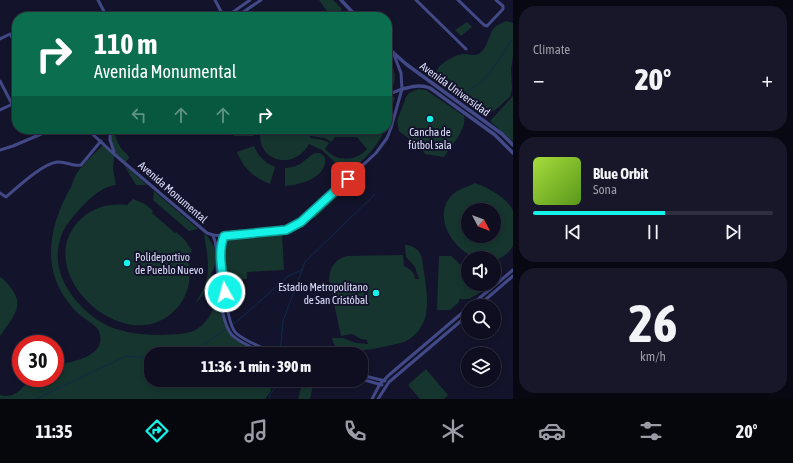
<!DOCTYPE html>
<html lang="en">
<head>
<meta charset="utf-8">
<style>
  :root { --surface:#0e0e20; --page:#171729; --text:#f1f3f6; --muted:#9b9ca5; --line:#2e2e3e; --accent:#15f3e8 }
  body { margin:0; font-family:"Asap Condensed",sans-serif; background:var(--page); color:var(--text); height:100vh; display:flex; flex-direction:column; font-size:15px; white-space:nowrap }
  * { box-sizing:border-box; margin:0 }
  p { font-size:13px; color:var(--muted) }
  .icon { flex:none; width:22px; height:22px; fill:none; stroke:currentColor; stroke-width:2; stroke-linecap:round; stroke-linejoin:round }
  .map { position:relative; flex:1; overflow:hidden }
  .details { display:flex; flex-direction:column; gap:6px; padding:6px; background:#080812; width:280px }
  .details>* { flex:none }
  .guide { position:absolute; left:12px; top:12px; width:380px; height:122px; border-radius:16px; box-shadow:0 2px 6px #0003,0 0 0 1px var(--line); background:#0b6e4f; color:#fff; overflow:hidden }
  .needle { width:26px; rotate:131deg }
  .fabs { position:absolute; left:461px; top:203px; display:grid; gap:8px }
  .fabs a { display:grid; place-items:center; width:40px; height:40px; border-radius:50%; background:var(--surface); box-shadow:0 2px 6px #0003,0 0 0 1px var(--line); font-size:20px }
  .speed { position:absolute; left:12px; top:335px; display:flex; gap:8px; font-size:20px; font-weight:700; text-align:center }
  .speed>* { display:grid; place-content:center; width:52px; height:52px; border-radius:50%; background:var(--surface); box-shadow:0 2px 6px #0003,0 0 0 1px var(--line); line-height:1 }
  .speed .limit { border:6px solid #d22; background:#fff; color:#111 }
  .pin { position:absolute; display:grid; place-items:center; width:34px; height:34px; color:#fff; margin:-17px; border-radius:8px; box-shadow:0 2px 6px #0006 }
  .me { position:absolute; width:44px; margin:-22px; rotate:353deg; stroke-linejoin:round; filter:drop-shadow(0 0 3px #0008) }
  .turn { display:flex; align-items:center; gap:14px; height:84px; padding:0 16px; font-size:18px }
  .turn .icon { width:52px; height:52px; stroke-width:2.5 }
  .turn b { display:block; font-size:28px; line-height:34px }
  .lanes { display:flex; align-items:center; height:38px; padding:0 16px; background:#0003; justify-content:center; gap:20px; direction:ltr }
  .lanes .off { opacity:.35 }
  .big { font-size:30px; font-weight:800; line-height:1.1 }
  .details .card { flex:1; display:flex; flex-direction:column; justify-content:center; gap:6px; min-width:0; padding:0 14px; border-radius:16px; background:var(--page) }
  .details .dial { align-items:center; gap:0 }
  .dial b { font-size:52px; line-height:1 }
  .song { display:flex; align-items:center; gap:12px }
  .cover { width:48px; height:48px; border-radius:6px; background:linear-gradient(135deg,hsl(80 70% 55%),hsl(90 70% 35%)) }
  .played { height:4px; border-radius:2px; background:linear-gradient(90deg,var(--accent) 55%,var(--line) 55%) }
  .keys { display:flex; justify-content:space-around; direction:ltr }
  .heat { display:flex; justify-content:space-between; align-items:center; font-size:22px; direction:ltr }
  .trip { position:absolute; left:144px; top:347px; width:224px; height:40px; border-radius:16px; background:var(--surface); box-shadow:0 2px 6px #0003,0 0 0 1px var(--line); font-weight:800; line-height:40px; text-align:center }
  .tabs { display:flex; height:64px; justify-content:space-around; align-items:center; background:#06060d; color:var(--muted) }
  .tabs .icon { width:28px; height:28px }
  .tabs .current { color:var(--accent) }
  .tabs b { font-size:18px; color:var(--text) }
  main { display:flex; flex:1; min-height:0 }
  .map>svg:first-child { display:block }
  .green { fill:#16352f; fill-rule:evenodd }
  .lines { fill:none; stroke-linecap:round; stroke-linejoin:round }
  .stream { stroke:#0e2c49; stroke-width:1 }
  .minor { stroke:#414987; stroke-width:3 }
  .tertiary { stroke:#414987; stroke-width:3.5 }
  .route-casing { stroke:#0e9e97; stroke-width:10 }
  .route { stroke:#15f3e8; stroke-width:7 }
  .poi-dot { fill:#15f3e8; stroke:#13132b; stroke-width:1.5 }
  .labels { text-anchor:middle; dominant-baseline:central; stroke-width:4; stroke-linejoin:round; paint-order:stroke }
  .street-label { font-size:11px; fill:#dfe0fd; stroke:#13132b }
  .poi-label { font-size:11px; fill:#dfe0fd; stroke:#13132b }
</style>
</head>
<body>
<main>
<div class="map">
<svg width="513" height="399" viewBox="0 0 513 399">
  <rect width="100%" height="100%" fill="#13132b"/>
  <g class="green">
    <polygon points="319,0 333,0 342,9 336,17 331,17"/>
    <path d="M506,21L513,23V56L511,69L512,89L510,97C504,101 496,112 488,113C483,113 442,84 438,79C436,76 436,73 437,70C440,63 458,53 465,54C470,54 475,57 480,53C489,46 488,34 495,27C498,24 503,23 506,21Z"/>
    <polygon points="467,22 472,27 461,36 455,30"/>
    <path d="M387,57C395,68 400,84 387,92Z"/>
    <path d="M418,89L426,90L464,116C467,129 451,146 444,157L425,154L421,148L399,131L397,121L406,97L409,93Z"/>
    <polygon points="513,91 513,142 490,121 513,96"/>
    <polygon points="393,96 395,98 387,122 387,98"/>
    <path d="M110,129H114C115,136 117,142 121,148C124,152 128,154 129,158L125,163L114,155L113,170L116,185C102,186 88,200 79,210C71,219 63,228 60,240C49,275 78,311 108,326C125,333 143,335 161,335C173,334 187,335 197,329C205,324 210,316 214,308C216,303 217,298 220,294C222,304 225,327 231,334C237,341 259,350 268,354H151V380H270L271,391L265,399H0V395C16,399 22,388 31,378H55V365C69,363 105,357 100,335C99,326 90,323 84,318C78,314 73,309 69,303C40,267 50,224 71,187C73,182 74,177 77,173C84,163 95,153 104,144L114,153L110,140Z"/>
    <polygon points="233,129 254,129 253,136 234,136"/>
    <path d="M261,129H309L310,132L317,129L356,131L357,129H385C378,147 364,159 350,172L347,173L344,171L322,150L309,144C293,173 254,160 261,129ZM310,136L325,138L331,142L335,137H357L367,149C355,162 337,162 325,149L329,143C324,139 317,139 310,138Z"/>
    <path d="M254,146C258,156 265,163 275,167L270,184C254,178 243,168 237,152Z"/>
    <path d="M315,153H320L325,157C328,177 301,185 285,186V168C303,167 302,160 315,153Z"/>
    <polygon points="124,165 147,185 136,185"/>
    <path d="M475,183C487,187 508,198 513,211C513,217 513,239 513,246C508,254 502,258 494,261V258C488,258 481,259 475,258C472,257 468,254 465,252C448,240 435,214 451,196C457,189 466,188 475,183ZM468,210H494V236H468Z"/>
    <polygon points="340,187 337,197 315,218 304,220"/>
    <polygon points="154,191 198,229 189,231 153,200"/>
    <path d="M133,199L145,204L153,211L152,213L175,233L176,232L185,240L192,251L187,257C193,276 189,296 175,310C125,362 26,269 82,218C94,207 110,203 127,205Z"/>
    <polygon points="282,233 284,270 247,272 247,279 222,280 221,245 223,240 227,237"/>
    <path d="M204,234L208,237L214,247L217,259L207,286L202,296L192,307C213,281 209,264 204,234Z"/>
    <path d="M405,245C414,245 419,250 422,258C424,276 431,304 424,321C420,330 414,337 406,341C397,345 351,354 343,351C336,349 333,344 332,338H343L356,343L368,344L367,340L361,339L352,334L341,336L329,280C329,268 335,259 347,256L403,255L404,266C410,269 415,273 415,279H419L415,267L406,257Z"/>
    <polygon points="439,256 451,256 461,265 461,267 468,268 468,284 483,284 483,291 469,299 459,299 459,302 450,310 437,310"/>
    <path d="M0,277L2,278C20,296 23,305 7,326C4,329 3,333 0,336Z"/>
    <polygon points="426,369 448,395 444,399 420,399 408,385"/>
    <polygon points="303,380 314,381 310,399 298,399"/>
  </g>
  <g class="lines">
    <g class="stream">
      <path d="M460,95C487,83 495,65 511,41L513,40"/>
      <polyline points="233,324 241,318 287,277 303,269"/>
      <polyline points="190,354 226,329"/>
      <polyline points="280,354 283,321 305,262 375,194"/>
      <polyline points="36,399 126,356 151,358"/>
      <polyline points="269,399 271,393 277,386 278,380"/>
    </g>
    <g class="minor">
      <polyline points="98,0 107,17"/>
      <polyline points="215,0 224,17"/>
      <polyline points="416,0 466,49"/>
      <polyline points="458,0 484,25 487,26 503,9 503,6 496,0"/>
      <polyline points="98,17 105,13"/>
      <polyline points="226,17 250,0"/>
      <polyline points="236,17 261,0"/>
      <polyline points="0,39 10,34 17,46"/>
      <polyline points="0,81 12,104"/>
      <polyline points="387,95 402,89"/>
      <polyline points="0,110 17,102"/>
      <polyline points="87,129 114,154 207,233 213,235 224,236 286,230 301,222 376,153 387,138 391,128 402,89 401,73 394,55"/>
      <polyline points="110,129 110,140 114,152"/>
      <polyline points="0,150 13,146 53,129"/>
      <path d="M0,193L6,197C18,187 42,164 57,162C66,161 73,167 81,165L101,141"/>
      <path d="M213,235C217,245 217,255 217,266C218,282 221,323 232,335C241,344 256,349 268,354"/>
      <path d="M224,236C223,239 221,242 221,245C220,259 226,324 236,333C246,342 265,349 277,354"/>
      <polyline points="470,306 513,270"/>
      <polyline points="478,306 513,276"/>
      <polyline points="361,375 385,381"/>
      <polyline points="361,379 382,385"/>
      <polyline points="372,399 380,384 389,375 468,308"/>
      <polyline points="378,399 389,382 468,315"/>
    </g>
    <g class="tertiary">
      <polyline points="341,0 357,17"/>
      <polyline points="387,47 406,64 502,134 513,145"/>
      <path d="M402,89C412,87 420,84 430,88L495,135L513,153"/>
    </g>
  </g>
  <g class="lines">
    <defs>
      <path id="route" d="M225,292C223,275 217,253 224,236L286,230L301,222L348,179"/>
    </defs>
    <use href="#route" class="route-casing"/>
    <use href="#route" class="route"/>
  </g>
  <g class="poi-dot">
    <circle cx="430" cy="119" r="4"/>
    <circle cx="127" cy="263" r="4"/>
    <circle cx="376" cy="293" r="4"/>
  </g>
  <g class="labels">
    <g class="street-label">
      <text transform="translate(455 89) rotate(36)">Avenida Universidad</text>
      <text transform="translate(173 192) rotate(41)">Avenida Monumental</text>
    </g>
    <g class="poi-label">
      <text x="430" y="132">Cancha de<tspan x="430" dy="13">fútbol sala</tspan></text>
      <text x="135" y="257" text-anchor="start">Polideportivo<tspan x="135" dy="13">de Pueblo Nuevo</tspan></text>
      <text x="368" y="287" text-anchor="end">Estadio Metropolitano<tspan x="368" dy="13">de San Cristóbal</tspan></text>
    </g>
  </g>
</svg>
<div class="fabs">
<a><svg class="needle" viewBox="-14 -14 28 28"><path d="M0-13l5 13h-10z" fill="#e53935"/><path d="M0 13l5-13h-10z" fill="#9b9ca5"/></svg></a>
<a><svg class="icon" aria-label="sound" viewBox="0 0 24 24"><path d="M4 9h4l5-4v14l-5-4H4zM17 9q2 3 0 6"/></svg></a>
<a><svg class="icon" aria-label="search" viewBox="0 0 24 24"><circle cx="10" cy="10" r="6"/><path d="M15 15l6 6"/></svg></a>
<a><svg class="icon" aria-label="layers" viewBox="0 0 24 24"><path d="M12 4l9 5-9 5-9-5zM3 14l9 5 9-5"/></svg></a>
</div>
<div class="speed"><div class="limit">30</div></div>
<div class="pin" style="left:348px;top:179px;background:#d93025"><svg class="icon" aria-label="arrive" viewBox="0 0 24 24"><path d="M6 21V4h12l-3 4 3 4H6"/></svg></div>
<svg class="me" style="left:225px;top:292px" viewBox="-20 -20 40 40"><circle r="17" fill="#15f3e8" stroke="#fff" stroke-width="3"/><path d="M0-11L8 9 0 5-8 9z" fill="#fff"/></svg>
<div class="trip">11:36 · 1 min · 390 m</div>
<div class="guide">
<div class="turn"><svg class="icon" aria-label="right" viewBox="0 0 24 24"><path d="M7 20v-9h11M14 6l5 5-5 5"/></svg><div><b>110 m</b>Avenida Monumental</div></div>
<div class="lanes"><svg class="icon off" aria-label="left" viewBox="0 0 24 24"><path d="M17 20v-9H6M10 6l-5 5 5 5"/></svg><svg class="icon off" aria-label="ahead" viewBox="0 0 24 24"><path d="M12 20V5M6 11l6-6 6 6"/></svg><svg class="icon off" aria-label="ahead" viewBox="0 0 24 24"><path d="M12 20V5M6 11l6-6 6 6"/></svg><svg class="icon" aria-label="right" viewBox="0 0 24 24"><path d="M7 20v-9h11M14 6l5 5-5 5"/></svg></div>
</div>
</div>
<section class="details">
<div class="card"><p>Climate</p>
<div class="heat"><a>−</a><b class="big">20°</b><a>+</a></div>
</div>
<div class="card">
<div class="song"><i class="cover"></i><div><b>Blue Orbit</b><p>Sona</p></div></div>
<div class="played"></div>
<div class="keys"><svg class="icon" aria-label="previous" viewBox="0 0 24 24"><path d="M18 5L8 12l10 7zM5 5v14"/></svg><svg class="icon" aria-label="pause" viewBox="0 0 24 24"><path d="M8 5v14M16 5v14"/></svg><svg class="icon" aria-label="next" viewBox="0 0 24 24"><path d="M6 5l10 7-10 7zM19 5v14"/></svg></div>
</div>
<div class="card dial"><b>26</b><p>km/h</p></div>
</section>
</main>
<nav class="tabs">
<b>11:35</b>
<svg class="icon current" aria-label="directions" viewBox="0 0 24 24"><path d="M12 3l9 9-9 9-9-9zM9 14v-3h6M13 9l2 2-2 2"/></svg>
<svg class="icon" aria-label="music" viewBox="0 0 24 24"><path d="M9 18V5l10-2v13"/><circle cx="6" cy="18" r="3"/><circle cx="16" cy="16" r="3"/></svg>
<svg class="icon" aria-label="phone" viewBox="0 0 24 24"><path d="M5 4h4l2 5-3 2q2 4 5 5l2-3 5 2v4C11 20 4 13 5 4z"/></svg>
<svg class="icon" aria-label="climate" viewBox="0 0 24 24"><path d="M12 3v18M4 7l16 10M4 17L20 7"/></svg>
<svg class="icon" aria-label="car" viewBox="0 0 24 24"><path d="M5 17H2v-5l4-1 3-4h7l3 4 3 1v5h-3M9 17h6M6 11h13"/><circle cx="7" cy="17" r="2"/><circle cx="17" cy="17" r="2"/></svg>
<svg class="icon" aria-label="filters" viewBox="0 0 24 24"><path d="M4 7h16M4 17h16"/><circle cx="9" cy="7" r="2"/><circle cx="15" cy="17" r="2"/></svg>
<b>20°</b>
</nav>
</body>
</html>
